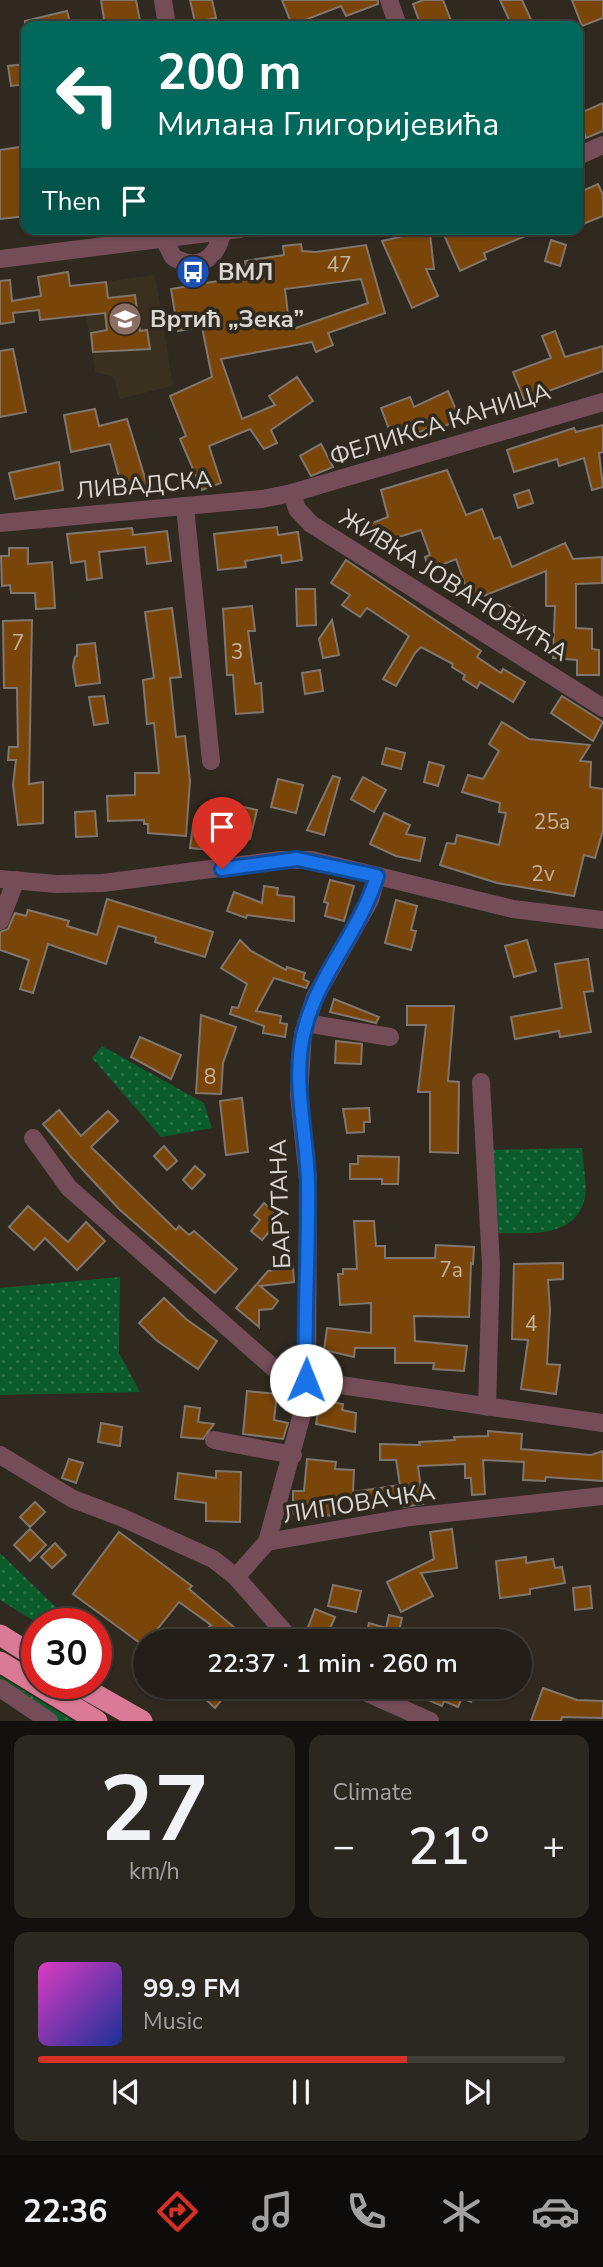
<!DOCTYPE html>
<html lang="en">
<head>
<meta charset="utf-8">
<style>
  :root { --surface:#231f18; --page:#2b2721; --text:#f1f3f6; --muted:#a3a2a2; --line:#403d37; --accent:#d93025 }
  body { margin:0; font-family:"Nunito Sans",sans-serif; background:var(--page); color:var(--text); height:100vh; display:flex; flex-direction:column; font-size:26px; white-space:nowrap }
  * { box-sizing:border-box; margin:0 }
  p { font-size:23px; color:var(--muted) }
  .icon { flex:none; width:38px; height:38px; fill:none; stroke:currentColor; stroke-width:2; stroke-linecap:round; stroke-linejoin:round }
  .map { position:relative; height:1721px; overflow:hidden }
  .side { display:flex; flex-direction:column; gap:14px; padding:14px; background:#13110d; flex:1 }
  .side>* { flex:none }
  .banner { position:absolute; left:21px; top:21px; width:562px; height:214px; border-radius:14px; box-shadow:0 2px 5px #0004,0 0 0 2px var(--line); background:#00695c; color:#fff; overflow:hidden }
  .speed { position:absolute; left:21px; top:1608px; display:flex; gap:14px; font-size:35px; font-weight:700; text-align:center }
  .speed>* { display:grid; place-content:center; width:91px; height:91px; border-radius:50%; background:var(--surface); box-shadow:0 2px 5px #0004,0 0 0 2px var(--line); line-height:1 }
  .speed .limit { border:10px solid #d22; background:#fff; color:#111 }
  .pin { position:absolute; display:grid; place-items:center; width:60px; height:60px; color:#fff; margin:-72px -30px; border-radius:50% 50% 50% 0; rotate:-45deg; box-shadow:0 0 7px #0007 }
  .pin .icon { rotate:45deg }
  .me { position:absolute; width:77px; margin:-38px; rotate:1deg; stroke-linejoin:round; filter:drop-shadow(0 0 5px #0008) }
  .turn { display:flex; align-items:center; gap:24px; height:147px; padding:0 21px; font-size:32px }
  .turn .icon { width:91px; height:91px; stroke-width:2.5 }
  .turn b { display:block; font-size:49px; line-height:60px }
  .then { display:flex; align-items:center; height:66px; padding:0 21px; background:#0003; gap:14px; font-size:26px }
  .big { font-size:52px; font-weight:600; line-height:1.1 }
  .side .tile { flex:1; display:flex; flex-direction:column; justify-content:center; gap:10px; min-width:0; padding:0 24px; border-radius:14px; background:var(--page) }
  .side .dial { align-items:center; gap:0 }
  .dial b { font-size:91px; line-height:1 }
  .song { display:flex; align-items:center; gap:21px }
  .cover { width:84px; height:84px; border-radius:10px; background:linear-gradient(135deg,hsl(310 70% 55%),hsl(230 70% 35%)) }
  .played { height:7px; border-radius:4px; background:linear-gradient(90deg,var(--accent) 70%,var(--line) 70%) }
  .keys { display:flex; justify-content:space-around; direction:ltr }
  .heat { display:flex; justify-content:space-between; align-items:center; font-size:38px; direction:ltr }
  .side .tiles { flex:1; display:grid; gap:14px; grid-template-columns:1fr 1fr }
  .tile:last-child { grid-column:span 2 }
  .trip { position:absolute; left:133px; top:1629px; width:399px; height:70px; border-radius:35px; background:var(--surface); box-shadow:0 2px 5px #0004,0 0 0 2px var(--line); font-weight:600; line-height:70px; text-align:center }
  .dock { display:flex; height:112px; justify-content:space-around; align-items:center; background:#0e0c0a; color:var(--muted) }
  .dock .icon { width:49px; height:49px }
  .dock .on { color:var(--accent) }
  .dock b { font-size:32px; color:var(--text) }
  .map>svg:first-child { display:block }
  .education { fill:#3a3020 }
  .grass { fill:url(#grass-dots) }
  .building { fill:#7a4508; stroke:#81766e; stroke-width:2; fill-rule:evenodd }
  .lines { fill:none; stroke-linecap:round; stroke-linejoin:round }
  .minor { stroke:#754d58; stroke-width:18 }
  .highway { stroke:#db7a97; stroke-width:21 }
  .route-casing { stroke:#114b97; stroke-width:18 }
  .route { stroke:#1a73e8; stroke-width:12 }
  .labels { text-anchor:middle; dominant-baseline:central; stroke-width:7; stroke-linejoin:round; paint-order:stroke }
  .number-label { font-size:21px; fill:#c2b29e }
  .poi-label { font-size:24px; font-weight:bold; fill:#dad6d0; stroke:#2f2920; text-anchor:start }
  .street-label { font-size:24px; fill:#dad6d0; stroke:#2f2920 }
</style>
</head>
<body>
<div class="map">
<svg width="603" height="1721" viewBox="0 0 603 1721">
  <defs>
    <pattern id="grass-dots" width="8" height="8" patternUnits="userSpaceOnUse" patternTransform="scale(1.75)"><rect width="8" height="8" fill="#0b5c2c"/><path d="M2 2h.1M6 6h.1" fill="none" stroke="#2e734a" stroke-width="1.8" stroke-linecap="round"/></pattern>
  </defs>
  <rect width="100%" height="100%" fill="#2f2920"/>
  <polygon class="education" points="155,275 173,386 119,399 114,377 95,372 81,285"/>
  <g class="grass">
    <polygon points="102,1046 204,1103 212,1128 161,1137 92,1058"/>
    <path d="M582,1148C583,1163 587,1182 585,1197C576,1242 522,1232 488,1233L487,1150Z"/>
    <polygon points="120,1277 119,1353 140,1392 0,1395 0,1288"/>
    <polygon points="0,1553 64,1615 54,1624 39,1624 0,1600"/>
    <polygon points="0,1676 73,1721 49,1721 0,1688"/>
  </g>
  <g class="building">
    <polygon points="101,0 136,0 141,26 105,26"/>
    <polygon points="190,0 212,0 216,18 195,22"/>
    <polygon points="282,0 378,0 378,4 346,16 341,6 292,25"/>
    <polygon points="423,0 443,0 453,26 421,26 413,4"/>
    <polygon points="500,0 522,0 534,26 512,26"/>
    <polygon points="572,0 603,0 603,18 582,26"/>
    <polygon points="67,11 71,26 25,26 25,21"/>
    <polygon points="26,64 26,84 11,86 8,66"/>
    <polygon points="603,103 603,131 586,138 578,114"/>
    <polygon points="26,146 26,216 0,219 0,150"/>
    <polygon points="598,184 603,195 603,216 578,226 578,193"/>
    <polygon points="456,229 473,229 475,234 488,229 540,230 484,253 486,259 460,271 444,235"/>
    <polygon points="413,234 430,234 434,269 426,269 438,296 412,308 382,241"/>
    <polygon points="551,240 566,245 560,266 545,261"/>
    <path d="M301,244L302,251L316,252L366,245L385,313L328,333L333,345L316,352L312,342L221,359L242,419L275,405L269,396L297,377L313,401L271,430L277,443L264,449L250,429L209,446L221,483L202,490L180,439L186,436L170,396L212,377L202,327L178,331L171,289L247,276L245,261L284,255L283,246ZM361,279L368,303L290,330L285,289Z"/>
    <polygon points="68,272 70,286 106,282 108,298 135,295 140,331 147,330 150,349 93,352 91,333 107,330 105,313 40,320 39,310 13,313 14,322 0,324 0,281 10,280 12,301 41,296 38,277"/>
    <polygon points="555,331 565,357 603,346 603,371 524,400 513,372 551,358 542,336"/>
    <polygon points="13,349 26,412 0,417 0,351"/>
    <polygon points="448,391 460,419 434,431 432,427 394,442 381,408 410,397 414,407"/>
    <polygon points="95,409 99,426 127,419 148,488 124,495 110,444 71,452 64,415"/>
    <polygon points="603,425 603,452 599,453 603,487 592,490 584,458 559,466 557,459 514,472 507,450 574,428 576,432"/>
    <polygon points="321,444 333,467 311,476 300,456"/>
    <polygon points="59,462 63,490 15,499 9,473"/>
    <polygon points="447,470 466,515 482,509 494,539 500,537 512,567 565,543 573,559 602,557 602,583 576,584 576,628 592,629 592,649 599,650 599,675 577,675 577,660 553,658 555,606 546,606 546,571 471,601 456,559 429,570 425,557 430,555 421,530 376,544 362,527 388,517 381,490"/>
    <polygon points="529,490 533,503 518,508 514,495"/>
    <polygon points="277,527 278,535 298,532 302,560 282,563 281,555 245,561 246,567 218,570 214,534"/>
    <polygon points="132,528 133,535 167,531 171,561 147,564 145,547 99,552 102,578 87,580 85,561 71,563 67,534"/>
    <polygon points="9,548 28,548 28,564 52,562 55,608 36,609 35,593 11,593 10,585 2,586 1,556 9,556"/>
    <polygon points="346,560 481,651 477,657 501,673 503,669 525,682 513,702 480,682 477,688 463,679 465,675 452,667 453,664 421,647 415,653 396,686 383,679 409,636 367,608 360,617 342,605 350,595 331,583"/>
    <polygon points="296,589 315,589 316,625 297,626"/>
    <polygon points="506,604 524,616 513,632 495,620"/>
    <polygon points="252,606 255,631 248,631 255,684 261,683 263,712 236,714 233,675 227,675 223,609"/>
    <polygon points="172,608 181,677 170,678 176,737 185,736 190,781 186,836 148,833 148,824 144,824 144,820 108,821 107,796 135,795 135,773 159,773 154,723 147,724 143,680 154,678 145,612"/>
    <polygon points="32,620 29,784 43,782 43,823 18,825 13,785 16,760 8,760 9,747 18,747 17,688 4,688 3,621"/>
    <polygon points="332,620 339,655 323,658 319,639"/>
    <polygon points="95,643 100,683 76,686 73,666 75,657 77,656 77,645"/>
    <polygon points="320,670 323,691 305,694 302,673"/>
    <polygon points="104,696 108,723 94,725 89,697"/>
    <polygon points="562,696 603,722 593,741 551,713"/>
    <polygon points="502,722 529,739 590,745 580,761 591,762 590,787 603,789 603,830 595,858 584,855 574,896 497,883 440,865 447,843 455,844 457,835 499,845 506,813 499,812 500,803 462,792 468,775 483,779 499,751 489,744"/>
    <polygon points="386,748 405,753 401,769 382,764"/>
    <polygon points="429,762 444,766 438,786 424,782"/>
    <polygon points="333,776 340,778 324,835 307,830"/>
    <polygon points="363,777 386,790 374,812 351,799"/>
    <polygon points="278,779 303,785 296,813 271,807"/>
    <polygon points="235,805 257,810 250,839 228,834"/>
    <polygon points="95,811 97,836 76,837 75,812"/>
    <polygon points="384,813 410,825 406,834 425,838 420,861 396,856 370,844"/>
    <polygon points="193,825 214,828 211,850 190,848"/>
    <polygon points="330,880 354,886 344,921 325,916 328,903 324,902"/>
    <polygon points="264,886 278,888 277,895 294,897 294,921 247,915 246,918 227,911 234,892 262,903"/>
    <polygon points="107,899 213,932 205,957 155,942 156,937 118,926 106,964 48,944 33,993 20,989 29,960 0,950 0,932 8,929 15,913 26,916 28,910 69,921 67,926 97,935"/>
    <polygon points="396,900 417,906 411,930 416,931 411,950 385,943"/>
    <polygon points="240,940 251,951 286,970 287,967 305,973 303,979 309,982 306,988 274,978 256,1011 281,1016 280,1023 287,1024 285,1037 263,1033 264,1026 230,1014 232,1007 238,1008 247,984 221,968"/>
    <polygon points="527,940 536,971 514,977 505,946"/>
    <polygon points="588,959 593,991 584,992 591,1032 560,1037 559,1031 515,1039 511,1017 562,1008 555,964"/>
    <polygon points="334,999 379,1017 376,1023 330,1012"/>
    <polygon points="407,1006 454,1006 448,1081 459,1082 458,1153 430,1152 430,1092 418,1092 426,1025 407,1025"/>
    <polygon points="201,1015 236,1027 223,1063 221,1094 196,1093"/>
    <polygon points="140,1037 181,1055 171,1079 131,1057"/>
    <polygon points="336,1041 362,1044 361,1064 335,1063"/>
    <polygon points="242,1098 248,1152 226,1155 220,1101"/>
    <polygon points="369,1108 370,1122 364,1122 364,1132 347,1133 343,1109"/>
    <polygon points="59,1110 81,1136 108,1111 118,1121 91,1147 176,1230 179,1226 189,1235 194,1231 237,1269 215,1293 119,1209 72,1158 43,1124"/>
    <polygon points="164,1146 177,1161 167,1170 154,1156"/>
    <polygon points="358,1156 399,1157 398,1184 382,1184 382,1179 350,1179 350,1164 358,1164"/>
    <polygon points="195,1166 205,1175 192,1189 183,1180"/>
    <polygon points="264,1203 281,1218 262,1240 251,1231 260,1220 254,1215"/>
    <polygon points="28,1206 68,1242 86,1222 105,1241 77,1270 45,1238 34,1250 9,1227"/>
    <polygon points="354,1221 374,1221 376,1246 385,1246 385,1258 435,1258 436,1245 474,1247 473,1264 471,1263 469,1317 414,1316 415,1341 467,1346 464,1371 433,1369 434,1363 395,1363 395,1348 355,1348 354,1357 324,1350 327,1328 371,1333 371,1303 340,1305 338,1274 343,1274 343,1269 357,1269"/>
    <polygon points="563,1263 563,1279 548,1280 550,1310 547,1364 560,1365 556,1394 521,1389 528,1340 512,1339 514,1264"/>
    <polygon points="293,1267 294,1282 260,1286 278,1301 272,1309 259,1310 259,1327 236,1308 268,1271"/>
    <polygon points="164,1298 186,1319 217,1341 198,1369 156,1340 139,1323"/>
    <polygon points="247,1391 277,1394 274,1420 288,1423 283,1439 243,1434"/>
    <polygon points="320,1400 343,1404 342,1410 356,1413 355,1432 316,1424"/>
    <polygon points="185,1406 200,1408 198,1422 214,1424 203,1439 181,1437"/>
    <polygon points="101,1423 122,1427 120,1446 98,1442"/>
    <polygon points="488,1431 522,1434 521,1449 591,1455 603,1451 603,1481 546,1477 545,1481 523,1480 524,1462 483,1460 485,1494 472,1495 471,1478 465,1478 465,1464 418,1466 423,1504 403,1507 401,1498 381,1501 337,1498 338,1516 293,1514 293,1491 304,1491 307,1459 336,1462 335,1469 354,1470 353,1492 400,1485 396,1460 380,1460 380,1444 420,1445 419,1442 455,1440 454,1437 488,1436"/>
    <polygon points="69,1459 83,1463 76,1483 62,1478"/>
    <polygon points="216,1471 241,1472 240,1522 206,1521 206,1503 175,1499 178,1473 216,1478"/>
    <polygon points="35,1502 45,1512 30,1527 20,1517"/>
    <polygon points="30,1529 46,1545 30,1561 14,1545"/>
    <polygon points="452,1529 457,1568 421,1573 433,1596 401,1612 387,1582 434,1559 430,1532"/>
    <polygon points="119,1532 192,1586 189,1589 242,1634 235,1642 196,1642 211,1625 179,1602 144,1646 73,1594"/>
    <polygon points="55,1543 66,1555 52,1568 41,1557"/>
    <polygon points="526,1557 526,1563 553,1559 555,1568 562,1567 565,1583 530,1589 530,1594 500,1598 496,1561"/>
    <polygon points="333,1585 361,1591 356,1612 328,1606"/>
    <polygon points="590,1586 592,1608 575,1610 573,1588"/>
    <polygon points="315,1609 335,1617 326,1638 307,1630"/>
    <polygon points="389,1615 402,1618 399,1631 420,1637 419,1642 382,1642 366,1636 369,1623 386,1628"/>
    <polygon points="192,1687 232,1687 215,1708"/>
    <polygon points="398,1687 477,1687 471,1702 462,1698 458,1707 444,1701 442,1706"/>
    <polygon points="543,1688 577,1700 603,1701 603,1718 562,1717 561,1721 531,1721"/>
  </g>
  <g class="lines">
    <g class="minor">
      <polyline points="163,0 167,26"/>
      <polyline points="389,0 398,26"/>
      <polyline points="578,156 603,145"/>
      <path d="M164,239L173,257C198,272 217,259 222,232"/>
      <polyline points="0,259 240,229"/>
      <polyline points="292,493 297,509 311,524 603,708"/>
      <polyline points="185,507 211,761"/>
      <polyline points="0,523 262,499 292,493 603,402"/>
      <polyline points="0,879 56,884 103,883 280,860 312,860 513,909 603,920"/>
      <polyline points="0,921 16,880"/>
      <polyline points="306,1023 390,1037"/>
      <polyline points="481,1082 491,1265 487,1407"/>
      <polyline points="33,1138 69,1188 276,1370 306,1380 603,1423"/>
      <polyline points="214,1440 293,1455"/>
      <polyline points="0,1455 73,1499 123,1518 213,1559 236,1577 293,1642"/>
      <polyline points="267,1542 307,1396 308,1179 299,1095 303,1034 315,997 370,900 377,876"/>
      <polyline points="236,1577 267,1542 410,1517 603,1496"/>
      <polyline points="354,1687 430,1721"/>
      <polyline points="0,1688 49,1721"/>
    </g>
    <g class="highway">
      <polyline points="0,1635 37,1658"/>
      <polyline points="0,1662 97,1721"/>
      <polyline points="77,1684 142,1721"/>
    </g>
  </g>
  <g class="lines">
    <defs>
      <path id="route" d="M222,869L297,859L377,876C361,929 321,971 306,1024C290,1077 307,1129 308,1183C309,1248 304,1314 306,1380"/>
    </defs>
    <use href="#route" class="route-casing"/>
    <use href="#route" class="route"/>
  </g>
  <defs>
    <symbol id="bus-disc" viewBox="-11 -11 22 22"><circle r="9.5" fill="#1a4fb4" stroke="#2f2920"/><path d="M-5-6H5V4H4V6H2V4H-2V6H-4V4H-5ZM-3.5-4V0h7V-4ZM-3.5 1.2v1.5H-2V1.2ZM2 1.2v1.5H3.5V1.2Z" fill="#fff"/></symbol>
    <symbol id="school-disc" viewBox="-11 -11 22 22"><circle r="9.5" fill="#8d6e63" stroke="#2f2920"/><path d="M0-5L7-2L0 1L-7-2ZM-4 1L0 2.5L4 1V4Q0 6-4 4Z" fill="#fff"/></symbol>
  </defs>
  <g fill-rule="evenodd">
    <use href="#bus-disc" x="174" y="253" width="38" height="38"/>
    <use href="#school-disc" x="106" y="300" width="38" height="38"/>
  </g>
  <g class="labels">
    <g class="number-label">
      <text x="339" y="265">47</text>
      <text x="18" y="643">7</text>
      <text x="237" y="652">3</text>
      <text x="552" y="822">25a</text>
      <text x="543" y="874">2v</text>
      <text x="210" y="1077">8</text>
      <text x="451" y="1270">7a</text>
      <text x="531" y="1324">4</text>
    </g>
    <g class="poi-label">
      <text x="218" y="272">ВМЛ</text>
      <text x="150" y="319">Вртић „Зека”</text>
    </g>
    <g class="street-label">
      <text transform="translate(440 424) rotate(-17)">ФЕЛИКСА КАНИЦА</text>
      <text transform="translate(144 485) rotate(-5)">ЛИВАДСКА</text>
      <text transform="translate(454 585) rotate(32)">ЖИВКА ЈОВАНОВИЋА</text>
      <text transform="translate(280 1204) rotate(-92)">БАРУТАНА</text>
      <text transform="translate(359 1503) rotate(-9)">ЛИПОВАЧКА</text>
    </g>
  </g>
</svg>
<div class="speed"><div class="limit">30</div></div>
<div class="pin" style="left:222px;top:869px;background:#d93025"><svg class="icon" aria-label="arrive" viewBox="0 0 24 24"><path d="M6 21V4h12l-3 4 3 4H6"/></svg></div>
<svg class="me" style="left:306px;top:1380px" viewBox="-20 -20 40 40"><circle r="19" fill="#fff"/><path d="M0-13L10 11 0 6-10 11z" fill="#1a73e8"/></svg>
<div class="trip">22:37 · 1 min · 260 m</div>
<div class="banner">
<div class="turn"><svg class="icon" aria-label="left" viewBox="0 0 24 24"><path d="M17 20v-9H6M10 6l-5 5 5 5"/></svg><div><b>200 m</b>Милана Глигоријевића</div></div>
<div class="then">Then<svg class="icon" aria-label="arrive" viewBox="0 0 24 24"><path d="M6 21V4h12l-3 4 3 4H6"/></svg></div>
</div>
</div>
<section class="side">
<div class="tiles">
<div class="tile dial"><b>27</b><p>km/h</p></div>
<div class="tile"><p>Climate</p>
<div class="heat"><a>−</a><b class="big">21°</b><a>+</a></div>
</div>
<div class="tile">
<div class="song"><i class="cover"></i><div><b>99.9 FM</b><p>Music</p></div></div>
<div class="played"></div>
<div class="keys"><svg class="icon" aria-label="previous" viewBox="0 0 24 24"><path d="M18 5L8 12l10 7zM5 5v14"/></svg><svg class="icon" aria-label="pause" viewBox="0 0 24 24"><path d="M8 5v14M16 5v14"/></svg><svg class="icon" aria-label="next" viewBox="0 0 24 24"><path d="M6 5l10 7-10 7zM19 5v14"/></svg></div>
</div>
</div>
</section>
<nav class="dock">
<b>22:36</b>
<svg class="icon on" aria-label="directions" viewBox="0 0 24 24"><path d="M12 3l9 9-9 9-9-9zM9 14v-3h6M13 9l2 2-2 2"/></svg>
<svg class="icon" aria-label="music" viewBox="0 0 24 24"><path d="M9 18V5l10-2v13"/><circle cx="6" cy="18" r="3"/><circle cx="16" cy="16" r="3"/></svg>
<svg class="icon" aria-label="phone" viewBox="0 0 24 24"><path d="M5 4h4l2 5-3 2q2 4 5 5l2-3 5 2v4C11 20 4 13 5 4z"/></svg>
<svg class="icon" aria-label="climate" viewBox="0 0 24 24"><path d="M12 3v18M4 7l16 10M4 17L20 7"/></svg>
<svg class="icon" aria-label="car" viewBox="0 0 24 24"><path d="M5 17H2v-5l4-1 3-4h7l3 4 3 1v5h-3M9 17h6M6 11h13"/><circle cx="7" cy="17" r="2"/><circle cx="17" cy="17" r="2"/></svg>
</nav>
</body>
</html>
